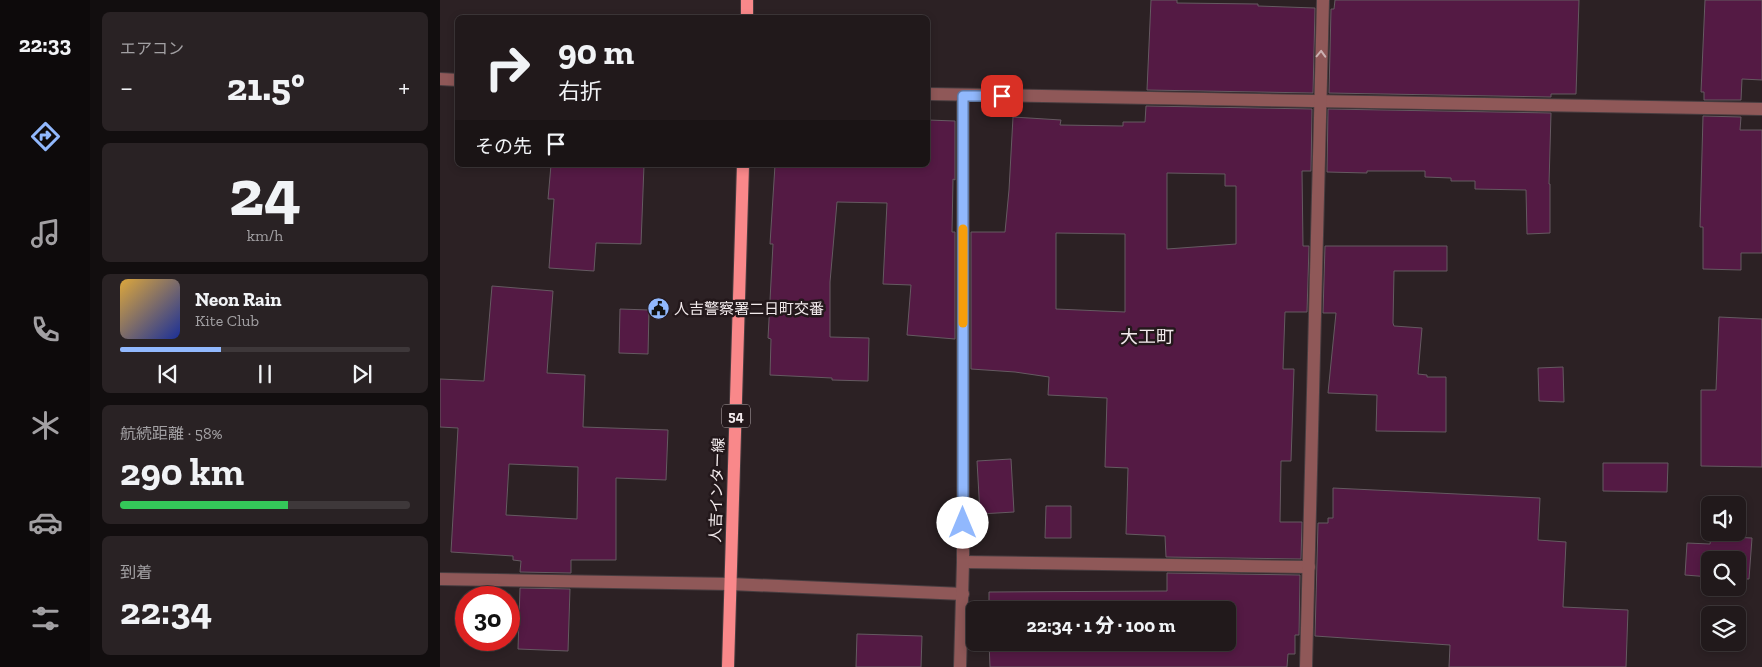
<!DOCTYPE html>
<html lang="ja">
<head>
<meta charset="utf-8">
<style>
  :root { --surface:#21191b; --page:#292224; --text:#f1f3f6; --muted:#a2a0a3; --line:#3e383a; --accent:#91b8fd }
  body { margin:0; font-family:"Zilla Slab","Noto Sans JP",serif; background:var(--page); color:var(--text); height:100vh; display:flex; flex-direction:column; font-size:19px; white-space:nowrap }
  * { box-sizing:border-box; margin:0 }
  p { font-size:16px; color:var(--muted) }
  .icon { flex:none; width:28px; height:28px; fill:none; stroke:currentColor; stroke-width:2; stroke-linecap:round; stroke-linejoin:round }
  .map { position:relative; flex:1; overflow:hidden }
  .details { display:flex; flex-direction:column; gap:12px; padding:12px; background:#120e0f; width:350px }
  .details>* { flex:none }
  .hud { position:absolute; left:15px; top:15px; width:475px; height:152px; border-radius:8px; box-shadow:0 2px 8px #0003,0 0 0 1px var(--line); background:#21191b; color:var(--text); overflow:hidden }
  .buttons { position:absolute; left:1261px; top:496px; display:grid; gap:10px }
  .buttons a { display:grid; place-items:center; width:45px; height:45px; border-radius:8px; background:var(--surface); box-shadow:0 2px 8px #0003,0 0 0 1px var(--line); font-size:25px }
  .speed { position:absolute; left:15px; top:586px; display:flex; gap:10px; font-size:25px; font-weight:700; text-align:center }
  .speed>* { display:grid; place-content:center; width:65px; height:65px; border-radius:50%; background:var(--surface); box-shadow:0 2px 8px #0003,0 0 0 1px var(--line); line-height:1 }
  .speed .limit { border:8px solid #d22; background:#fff; color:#111 }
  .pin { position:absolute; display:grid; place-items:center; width:42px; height:42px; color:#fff; margin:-21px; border-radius:10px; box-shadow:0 2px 8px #0006 }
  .me { position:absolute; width:55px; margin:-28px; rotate:0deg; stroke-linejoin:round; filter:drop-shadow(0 0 4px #0008) }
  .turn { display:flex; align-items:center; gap:18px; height:105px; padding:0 20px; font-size:22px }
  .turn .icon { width:65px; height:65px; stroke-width:2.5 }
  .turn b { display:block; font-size:35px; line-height:42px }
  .then { display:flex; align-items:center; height:48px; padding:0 20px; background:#0003; gap:10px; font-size:19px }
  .big { font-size:38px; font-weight:800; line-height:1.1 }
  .details .card { flex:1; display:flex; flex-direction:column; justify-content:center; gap:8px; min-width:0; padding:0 18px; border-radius:8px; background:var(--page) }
  .details .dial { align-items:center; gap:0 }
  .dial b { font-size:65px; line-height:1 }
  .song { display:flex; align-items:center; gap:15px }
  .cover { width:60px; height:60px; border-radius:8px; background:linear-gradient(135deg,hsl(40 70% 55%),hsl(230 70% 35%)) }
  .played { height:5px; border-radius:2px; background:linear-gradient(90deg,var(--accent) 35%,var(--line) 35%) }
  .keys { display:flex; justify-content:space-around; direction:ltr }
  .heat { display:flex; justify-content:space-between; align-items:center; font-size:28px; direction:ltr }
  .charge { height:8px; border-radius:4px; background:linear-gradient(90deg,#34c759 58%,var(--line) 0) }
  .trip { position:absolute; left:526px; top:601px; width:270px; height:50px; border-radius:8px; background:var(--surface); box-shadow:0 2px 8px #0003,0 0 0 1px var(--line); font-weight:800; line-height:50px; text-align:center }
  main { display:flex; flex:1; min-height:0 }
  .tab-bar { display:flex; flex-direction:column; width:90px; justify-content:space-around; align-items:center; background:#0d0a0b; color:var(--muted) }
  .tab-bar .icon { width:35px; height:35px }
  .tab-bar .on { color:var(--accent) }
  .tab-bar b { font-size:22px; color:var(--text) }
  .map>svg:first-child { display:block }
  .building { fill:#541a44; stroke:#655a61; fill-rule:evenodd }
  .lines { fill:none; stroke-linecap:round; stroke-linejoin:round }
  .service-casing { stroke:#483d40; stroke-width:14 }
  .minor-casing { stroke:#483d40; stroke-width:14 }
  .primary-casing { stroke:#483d40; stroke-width:14 }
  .service { stroke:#8f5858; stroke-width:12 }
  .minor { stroke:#8f5858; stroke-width:12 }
  .primary { stroke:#f9888a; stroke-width:12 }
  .oneway { stroke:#cab0b1 }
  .route-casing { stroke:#5e78a4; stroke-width:12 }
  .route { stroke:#91b8fd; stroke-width:9 }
  .slow { stroke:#f59e0b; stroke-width:9 }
  .labels { text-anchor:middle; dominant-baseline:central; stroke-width:5; stroke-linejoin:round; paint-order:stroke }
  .shield { fill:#23181b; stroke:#b4abad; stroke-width:1 }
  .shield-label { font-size:14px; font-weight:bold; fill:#f2eaec }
  .poi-label { font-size:15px; fill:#f2eaec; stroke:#23181b; text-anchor:start }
  .street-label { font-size:15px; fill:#f2eaec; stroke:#23181b }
  .quarter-label { font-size:18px; fill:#f2eaec; stroke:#23181b }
</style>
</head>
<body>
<main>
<nav class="tab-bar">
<b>22:33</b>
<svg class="icon on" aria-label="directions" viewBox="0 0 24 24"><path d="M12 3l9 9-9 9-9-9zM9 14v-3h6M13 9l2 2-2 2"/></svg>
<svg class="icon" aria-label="music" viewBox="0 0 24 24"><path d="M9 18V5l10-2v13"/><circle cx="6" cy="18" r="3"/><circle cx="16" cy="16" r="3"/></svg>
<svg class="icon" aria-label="phone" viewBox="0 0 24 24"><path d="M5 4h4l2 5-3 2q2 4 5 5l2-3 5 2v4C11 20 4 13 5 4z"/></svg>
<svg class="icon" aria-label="climate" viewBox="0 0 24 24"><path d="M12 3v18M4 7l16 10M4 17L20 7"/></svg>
<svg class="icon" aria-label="car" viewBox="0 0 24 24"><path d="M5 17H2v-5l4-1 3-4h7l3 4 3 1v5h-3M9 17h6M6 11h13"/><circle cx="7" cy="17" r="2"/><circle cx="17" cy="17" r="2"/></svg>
<svg class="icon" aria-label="filters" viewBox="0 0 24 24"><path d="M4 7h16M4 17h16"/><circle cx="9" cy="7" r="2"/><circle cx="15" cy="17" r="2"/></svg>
</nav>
<section class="details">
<div class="card"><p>エアコン</p>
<div class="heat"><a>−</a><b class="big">21.5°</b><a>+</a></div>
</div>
<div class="card dial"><b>24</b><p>km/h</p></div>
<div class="card">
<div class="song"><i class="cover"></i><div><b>Neon Rain</b><p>Kite Club</p></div></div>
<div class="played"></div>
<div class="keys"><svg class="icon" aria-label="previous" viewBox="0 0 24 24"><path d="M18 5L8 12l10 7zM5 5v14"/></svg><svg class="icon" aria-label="pause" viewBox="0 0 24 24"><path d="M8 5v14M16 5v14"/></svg><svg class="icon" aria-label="next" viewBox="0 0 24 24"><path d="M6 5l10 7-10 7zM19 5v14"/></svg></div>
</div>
<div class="card"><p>航続距離 · 58%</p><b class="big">290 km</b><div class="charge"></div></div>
<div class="card"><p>到着</p><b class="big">22:34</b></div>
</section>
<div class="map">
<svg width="1322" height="667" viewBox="0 0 1322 667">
  <rect width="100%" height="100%" fill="#2c2124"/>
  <g class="building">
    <polygon points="711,0 737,0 737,3 818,4 818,6 875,8 873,93 707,90"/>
    <polygon points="895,0 1139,0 1136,94 1111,94 1111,97 889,93 891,9 894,9"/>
    <polygon points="1265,0 1322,0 1322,80 1302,79 1301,100 1264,100 1264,92 1261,92"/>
    <path d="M706,106L872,109L871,171H862L863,246H869L867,312H845L843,369H854L851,461H841L840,522H862L861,559L726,557L725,536L686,534L688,468L665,467L667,398L608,395L609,377L575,372L531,369V232H565L569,190L573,117L621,120L620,125L683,126V122H705ZM727,173L785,174V186H796V244L727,249ZM616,233L685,234V312L616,309Z"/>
    <polygon points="888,109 1111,113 1109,184 1110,184 1110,233 1087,234 1086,190 1035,189 1035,181 1011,181 1011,178 985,177 985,171 927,171 927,173 887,172"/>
    <polygon points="1263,116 1301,117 1300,130 1322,130 1322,253 1301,253 1301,270 1263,269 1263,227 1260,227"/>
    <polygon points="488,120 515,121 515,180 513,179 512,232 515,232 515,339 467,335 471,285 443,284 447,203 397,202 390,282 390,337 429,338 428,381 392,380 392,378 330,375 331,339 328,338 333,244 330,244 335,165 488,165"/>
    <polygon points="111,165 204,165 201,244 156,243 154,271 109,268 114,199 108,199"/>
    <polygon points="885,246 1007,246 1007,271 954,271 953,323 954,326 982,328 978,374 987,375 987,377 1006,377 1006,432 936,431 937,395 888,393 896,313 883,313"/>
    <path d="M52,286L113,291L107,373L145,375L143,427L228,430L226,480L176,478V560H131V573L80,572L81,561L73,560V556L11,552L18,428L0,427V379L44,381ZM69,464L138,467L137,519L66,515Z"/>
    <polygon points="180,309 209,310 208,354 179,353"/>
    <polygon points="1279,317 1322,319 1322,467 1261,466 1261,390 1276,390"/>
    <polygon points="1123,367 1124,402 1099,401 1098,368"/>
    <polygon points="571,459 574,512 540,514 537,461"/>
    <polygon points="1163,463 1228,463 1227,492 1163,491"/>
    <polygon points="893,488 1100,498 1098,540 1126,542 1123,607 1188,610 1186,667 1009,667 1010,645 875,636 878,523 888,523 888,518 893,518"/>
    <polygon points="606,506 631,506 631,538 605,538"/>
    <polygon points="1271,536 1312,538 1309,579 1298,579 1298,560 1270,560 1270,577 1245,575 1247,543 1270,544"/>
    <polygon points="727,573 860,575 859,635 855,635 855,654 848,654 847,667 550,667 549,642 788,642 788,610 549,610 549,592 727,591"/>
    <polygon points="80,588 130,589 128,651 78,649"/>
    <polygon points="417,634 482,636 481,667 416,667"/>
  </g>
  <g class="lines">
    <defs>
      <polyline id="service" points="523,562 869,567"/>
      <g id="minor">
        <polyline points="0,79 18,80"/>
        <polyline points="488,94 1322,109"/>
        <polyline points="0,579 291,584 523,594"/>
        <polyline points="520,667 523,562 523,96"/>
        <polyline points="866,667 883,0"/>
      </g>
      <g id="primary">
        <polyline points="307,18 307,0"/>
        <polyline points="288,667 303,165"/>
      </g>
    </defs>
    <use href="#service" class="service-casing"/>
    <use href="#minor" class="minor-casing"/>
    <use href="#primary" class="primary-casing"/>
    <use href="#service" class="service"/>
    <use href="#minor" class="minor"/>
    <use href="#primary" class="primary"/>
  </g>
  <defs><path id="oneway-chevron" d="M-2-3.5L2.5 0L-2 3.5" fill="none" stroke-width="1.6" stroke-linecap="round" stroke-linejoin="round" transform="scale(1.25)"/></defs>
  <use class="oneway" href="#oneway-chevron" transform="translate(881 54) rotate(-88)"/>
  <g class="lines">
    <defs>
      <polyline id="route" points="523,523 523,96 562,96"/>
    </defs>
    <use href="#route" class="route-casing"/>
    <use href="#route" class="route"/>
    <polyline class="slow" points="523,229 523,323"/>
  </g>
  <defs>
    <symbol id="civic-disc" viewBox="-11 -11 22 22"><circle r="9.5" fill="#91b8fd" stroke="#23181b"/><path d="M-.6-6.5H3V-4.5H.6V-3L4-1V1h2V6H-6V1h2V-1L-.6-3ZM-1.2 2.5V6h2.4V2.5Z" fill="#111"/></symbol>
  </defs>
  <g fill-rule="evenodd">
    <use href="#civic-disc" x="206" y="296" width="25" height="25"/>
  </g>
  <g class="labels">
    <rect class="shield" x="282" y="404.5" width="28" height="23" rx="4"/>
    <g class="shield-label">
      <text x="296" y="416">54</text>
    </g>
    <g class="poi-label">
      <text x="234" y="309">人吉警察署二日町交番</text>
    </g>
    <g class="street-label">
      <text transform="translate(277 490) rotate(-88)">人吉インター線</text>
    </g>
    <g class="quarter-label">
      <text x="707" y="337">大工町</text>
    </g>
  </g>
</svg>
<div class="buttons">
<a><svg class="icon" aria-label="sound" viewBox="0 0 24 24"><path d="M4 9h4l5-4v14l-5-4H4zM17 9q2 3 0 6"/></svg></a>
<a><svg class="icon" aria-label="search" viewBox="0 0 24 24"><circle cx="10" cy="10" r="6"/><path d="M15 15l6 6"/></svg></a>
<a><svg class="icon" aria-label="layers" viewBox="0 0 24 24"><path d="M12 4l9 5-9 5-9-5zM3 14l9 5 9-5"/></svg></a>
</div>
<div class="speed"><div class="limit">30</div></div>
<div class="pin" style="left:562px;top:96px;background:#d93025"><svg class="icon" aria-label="arrive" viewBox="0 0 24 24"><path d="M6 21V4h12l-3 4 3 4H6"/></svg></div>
<svg class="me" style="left:523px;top:523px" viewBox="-20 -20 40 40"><circle r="19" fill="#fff"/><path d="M0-13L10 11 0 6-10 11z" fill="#91b8fd"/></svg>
<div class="trip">22:34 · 1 分 · 100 m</div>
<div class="hud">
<div class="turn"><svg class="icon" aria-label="right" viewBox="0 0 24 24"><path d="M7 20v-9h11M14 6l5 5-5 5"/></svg><div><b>90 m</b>右折</div></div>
<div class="then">その先<svg class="icon" aria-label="arrive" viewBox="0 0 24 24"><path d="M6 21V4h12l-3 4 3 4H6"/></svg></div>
</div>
</div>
</main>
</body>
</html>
